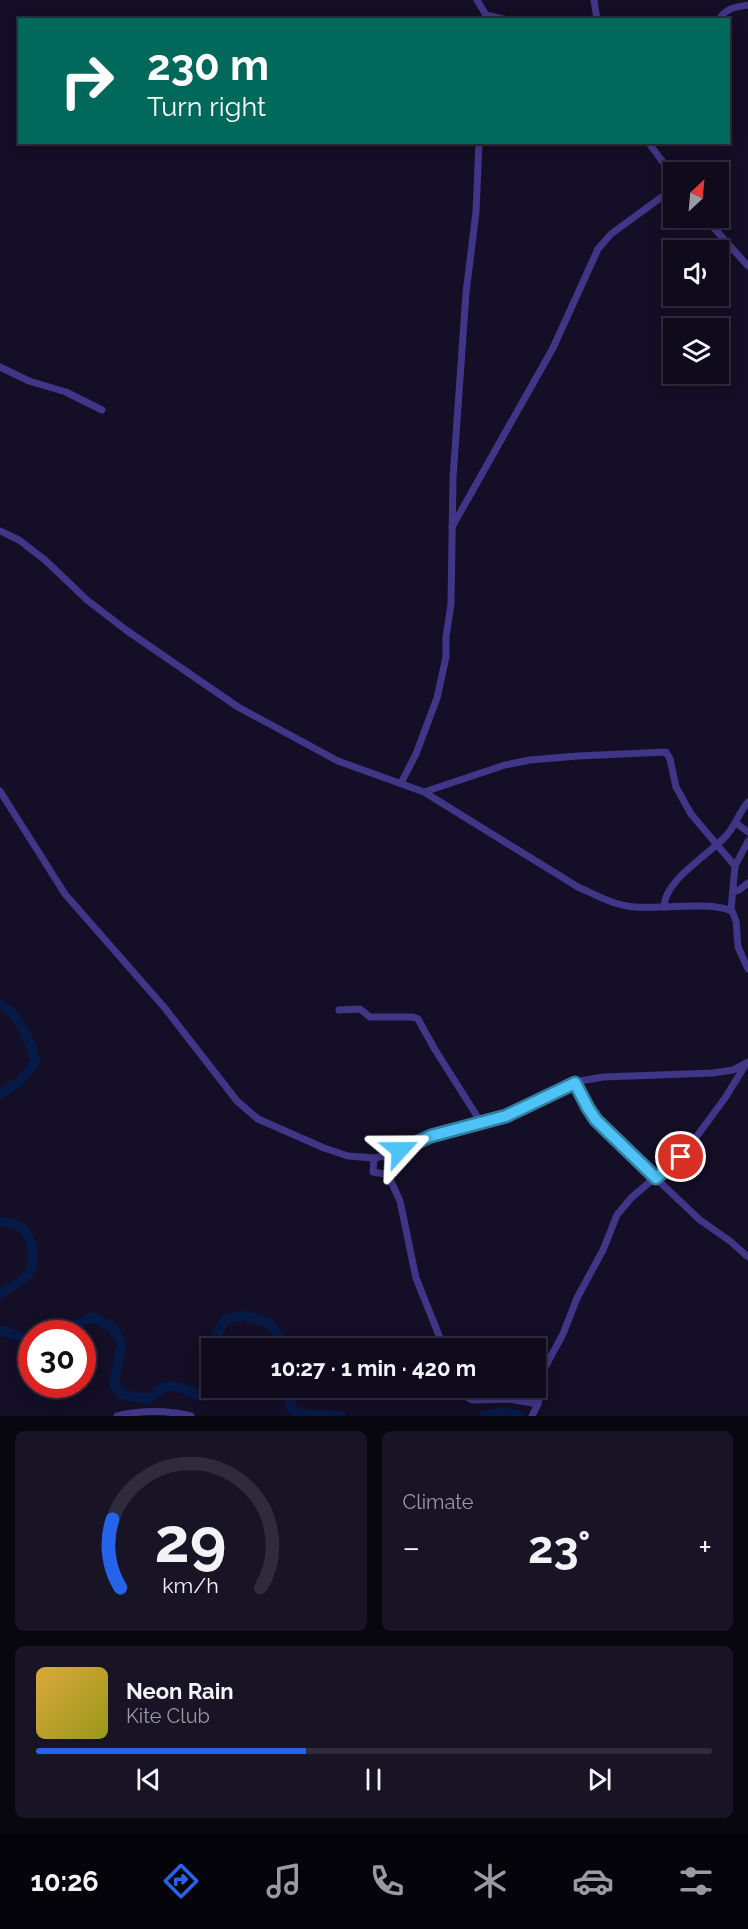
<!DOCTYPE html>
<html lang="en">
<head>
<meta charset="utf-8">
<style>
  :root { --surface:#0f0a1c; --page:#181325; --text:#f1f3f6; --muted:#9b9aa3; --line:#2f2b3b; --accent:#2563eb }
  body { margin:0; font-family:Raleway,sans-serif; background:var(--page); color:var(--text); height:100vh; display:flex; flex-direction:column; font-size:22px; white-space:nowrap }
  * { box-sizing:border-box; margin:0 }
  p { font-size:20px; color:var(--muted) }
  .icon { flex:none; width:33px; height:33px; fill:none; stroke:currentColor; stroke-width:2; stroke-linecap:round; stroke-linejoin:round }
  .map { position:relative; height:1416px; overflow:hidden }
  .details { display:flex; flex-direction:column; gap:15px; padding:15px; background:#08060f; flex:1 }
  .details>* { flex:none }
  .top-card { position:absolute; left:18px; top:18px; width:712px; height:126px; border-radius:0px; box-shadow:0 3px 15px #0003,0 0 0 2px var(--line); background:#00695c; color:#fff; overflow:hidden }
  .needle { width:39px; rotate:26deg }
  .fabs { position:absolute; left:663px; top:162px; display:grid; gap:12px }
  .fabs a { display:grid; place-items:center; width:66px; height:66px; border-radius:0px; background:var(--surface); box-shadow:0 3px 15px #0003,0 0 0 2px var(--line); font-size:30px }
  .speed { position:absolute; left:18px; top:1320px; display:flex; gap:12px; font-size:30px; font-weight:700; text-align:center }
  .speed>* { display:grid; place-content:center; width:78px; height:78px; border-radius:50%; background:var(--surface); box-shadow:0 3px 15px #0003,0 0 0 2px var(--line); line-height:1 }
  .speed .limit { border:9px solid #d22; background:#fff; color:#111 }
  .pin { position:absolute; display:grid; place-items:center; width:51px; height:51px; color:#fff; margin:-26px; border:3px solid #fff; border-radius:50%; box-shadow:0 2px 6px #0007 }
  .me { position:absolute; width:66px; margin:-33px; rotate:66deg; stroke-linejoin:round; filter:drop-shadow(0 0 4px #0008) }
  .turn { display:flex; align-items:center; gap:21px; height:126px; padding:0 30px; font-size:27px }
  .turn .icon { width:78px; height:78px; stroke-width:2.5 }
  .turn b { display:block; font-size:42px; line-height:51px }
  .big { font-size:45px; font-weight:700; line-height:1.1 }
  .details .card { flex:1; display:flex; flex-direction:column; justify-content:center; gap:9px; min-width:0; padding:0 21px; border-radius:9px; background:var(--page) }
  .details .dial { align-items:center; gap:0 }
  .dial svg { height:156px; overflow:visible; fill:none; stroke:var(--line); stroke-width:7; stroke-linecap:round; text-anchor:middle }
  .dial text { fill:var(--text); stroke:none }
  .song { display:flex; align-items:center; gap:18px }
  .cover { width:72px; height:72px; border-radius:9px; background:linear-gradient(135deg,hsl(40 70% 55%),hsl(60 70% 35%)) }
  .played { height:6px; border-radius:3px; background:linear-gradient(90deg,var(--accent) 40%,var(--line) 40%) }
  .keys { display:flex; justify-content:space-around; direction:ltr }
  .heat { display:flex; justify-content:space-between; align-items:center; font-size:33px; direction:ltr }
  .details .tiles { flex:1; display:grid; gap:15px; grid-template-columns:1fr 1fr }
  .card:last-child { grid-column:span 2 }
  .trip { position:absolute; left:201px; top:1338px; width:345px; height:60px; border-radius:0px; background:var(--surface); box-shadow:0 3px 15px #0003,0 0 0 2px var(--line); font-weight:700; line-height:60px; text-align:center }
  .tabs { display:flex; height:96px; justify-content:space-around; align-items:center; background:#06040b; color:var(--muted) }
  .tabs .icon { width:42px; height:42px }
  .tabs .active { color:var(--accent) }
  .tabs b { font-size:27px; color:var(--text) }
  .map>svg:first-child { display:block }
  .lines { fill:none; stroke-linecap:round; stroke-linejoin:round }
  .river { stroke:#071945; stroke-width:10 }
  .street { stroke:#403687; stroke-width:7 }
  .route-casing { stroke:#337fa1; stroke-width:15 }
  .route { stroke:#4fc3f7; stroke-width:10 }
</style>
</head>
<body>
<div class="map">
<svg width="748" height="1416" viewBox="0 0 748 1416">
  <rect width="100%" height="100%" fill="#140e26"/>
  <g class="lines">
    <g class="river">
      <path d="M0,1004C19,1014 31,1042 36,1062L20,1081L0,1094"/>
      <path d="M0,1222C6,1221 18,1225 23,1229C33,1239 37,1263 28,1274C22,1282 8,1288 0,1294"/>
      <polyline points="0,1330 28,1339 32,1338"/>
      <path d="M57,1334L92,1317L113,1328L122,1344L114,1385L121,1394L148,1399C170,1378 177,1386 202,1397L209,1392L212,1384"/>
      <polyline points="215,1348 215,1338 225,1320 244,1315 269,1323 289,1348"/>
      <polyline points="294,1388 290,1407 300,1414 341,1416"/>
      <polyline points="484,1416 503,1412 520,1416"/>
    </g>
    <g class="street">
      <polyline points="477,0 486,15 507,20"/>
      <polyline points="594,0 597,20"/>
      <path d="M719,20C725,8 736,7 748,5"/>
      <polyline points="648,142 674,177"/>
      <polyline points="705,218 748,266"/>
      <polyline points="0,367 29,381 66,392 102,410"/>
      <polyline points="452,527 553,348 598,249 611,234 674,188"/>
      <path d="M0,531L19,540L45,560L87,600L126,630L238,707L338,761L424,792L578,887C596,895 615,906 635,907C661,909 710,901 732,911L736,921L738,947L748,969"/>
      <polyline points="401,783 416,754 437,698 446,657 446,637 451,604 453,478 466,293 476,212 479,142"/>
      <polyline points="0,791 65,894 164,1007 237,1101 258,1119 324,1148 348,1156 374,1158 385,1156 431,1136 506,1116 580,1081 603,1077 713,1073 733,1070 748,1062"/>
      <polyline points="424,792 505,765 530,760 578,756 666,752 670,759 676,787 691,814 735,866 731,910"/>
      <polyline points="736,823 748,832"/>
      <polyline points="735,866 748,841"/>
      <polyline points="733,892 739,890 748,883"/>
      <path d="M664,907C664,881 707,856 725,837C735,827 739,812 748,802"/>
      <polyline points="339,1010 360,1009 370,1017 413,1017 418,1019 434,1048 482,1124"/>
      <polyline points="575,1083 588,1108 608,1133 700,1220 730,1241 748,1257"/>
      <polyline points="374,1158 373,1172 385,1174 389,1177 400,1201 416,1278 444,1348"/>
      <polyline points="459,1388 467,1397 473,1400 508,1399 538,1404"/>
      <path d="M117,1416C140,1410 168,1410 191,1416"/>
      <polyline points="532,1416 538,1404 544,1369 563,1334 577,1298 603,1250 617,1215 631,1198 686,1151 725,1098 746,1064"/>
    </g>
  </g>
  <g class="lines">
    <defs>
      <polyline id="route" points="400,1150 431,1136 506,1116 575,1083 588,1108 596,1120 656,1178 681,1157"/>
    </defs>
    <use href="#route" class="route-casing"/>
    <use href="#route" class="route"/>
  </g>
</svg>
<div class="fabs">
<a><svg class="needle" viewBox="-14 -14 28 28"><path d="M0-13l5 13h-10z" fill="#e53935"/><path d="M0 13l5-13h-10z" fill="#9b9aa3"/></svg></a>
<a><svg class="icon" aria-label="sound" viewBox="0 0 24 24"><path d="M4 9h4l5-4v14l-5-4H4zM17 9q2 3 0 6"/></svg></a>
<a><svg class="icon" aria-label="layers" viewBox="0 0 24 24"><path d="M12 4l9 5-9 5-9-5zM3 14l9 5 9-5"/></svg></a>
</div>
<div class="speed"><div class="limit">30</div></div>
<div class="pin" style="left:681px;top:1157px;background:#d93025"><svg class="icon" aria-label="arrive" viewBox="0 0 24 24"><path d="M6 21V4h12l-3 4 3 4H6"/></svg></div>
<svg class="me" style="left:400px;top:1150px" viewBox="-20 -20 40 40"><path d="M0-17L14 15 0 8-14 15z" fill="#4fc3f7" stroke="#fff" stroke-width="4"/></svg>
<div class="trip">10:27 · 1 min · 420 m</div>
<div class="top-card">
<div class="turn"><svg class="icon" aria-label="right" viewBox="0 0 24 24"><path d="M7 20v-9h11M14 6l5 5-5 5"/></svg><div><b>230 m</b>Turn right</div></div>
</div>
</div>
<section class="details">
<div class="tiles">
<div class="card dial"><svg viewBox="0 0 100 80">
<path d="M14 69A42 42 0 1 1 86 69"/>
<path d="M14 69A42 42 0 0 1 10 34" stroke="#2563eb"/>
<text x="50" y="56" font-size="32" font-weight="700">29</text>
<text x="50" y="72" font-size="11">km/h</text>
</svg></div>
<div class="card"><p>Climate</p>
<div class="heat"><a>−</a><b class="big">23°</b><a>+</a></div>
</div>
<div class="card">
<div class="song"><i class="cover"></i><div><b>Neon Rain</b><p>Kite Club</p></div></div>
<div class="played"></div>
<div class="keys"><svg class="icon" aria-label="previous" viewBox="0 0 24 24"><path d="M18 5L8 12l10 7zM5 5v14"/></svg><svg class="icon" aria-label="pause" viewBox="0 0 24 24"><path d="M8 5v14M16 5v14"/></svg><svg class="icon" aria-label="next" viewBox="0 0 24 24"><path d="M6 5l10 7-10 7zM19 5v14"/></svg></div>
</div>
</div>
</section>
<nav class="tabs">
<b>10:26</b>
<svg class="icon active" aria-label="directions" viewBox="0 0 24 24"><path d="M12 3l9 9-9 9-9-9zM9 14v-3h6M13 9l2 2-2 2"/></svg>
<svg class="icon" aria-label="music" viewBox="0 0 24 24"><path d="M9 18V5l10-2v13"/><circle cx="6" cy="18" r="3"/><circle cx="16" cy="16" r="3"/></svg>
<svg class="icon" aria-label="phone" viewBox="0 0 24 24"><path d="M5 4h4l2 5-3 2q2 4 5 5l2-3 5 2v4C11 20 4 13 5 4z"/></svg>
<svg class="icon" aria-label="climate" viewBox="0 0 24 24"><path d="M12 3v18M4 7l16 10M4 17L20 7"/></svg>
<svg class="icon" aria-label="car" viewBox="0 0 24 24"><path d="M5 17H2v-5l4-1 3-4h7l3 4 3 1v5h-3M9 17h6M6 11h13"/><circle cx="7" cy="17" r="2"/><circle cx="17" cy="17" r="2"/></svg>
<svg class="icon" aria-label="filters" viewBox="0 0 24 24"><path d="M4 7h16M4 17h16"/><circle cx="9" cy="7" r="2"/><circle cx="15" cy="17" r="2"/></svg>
</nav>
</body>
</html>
